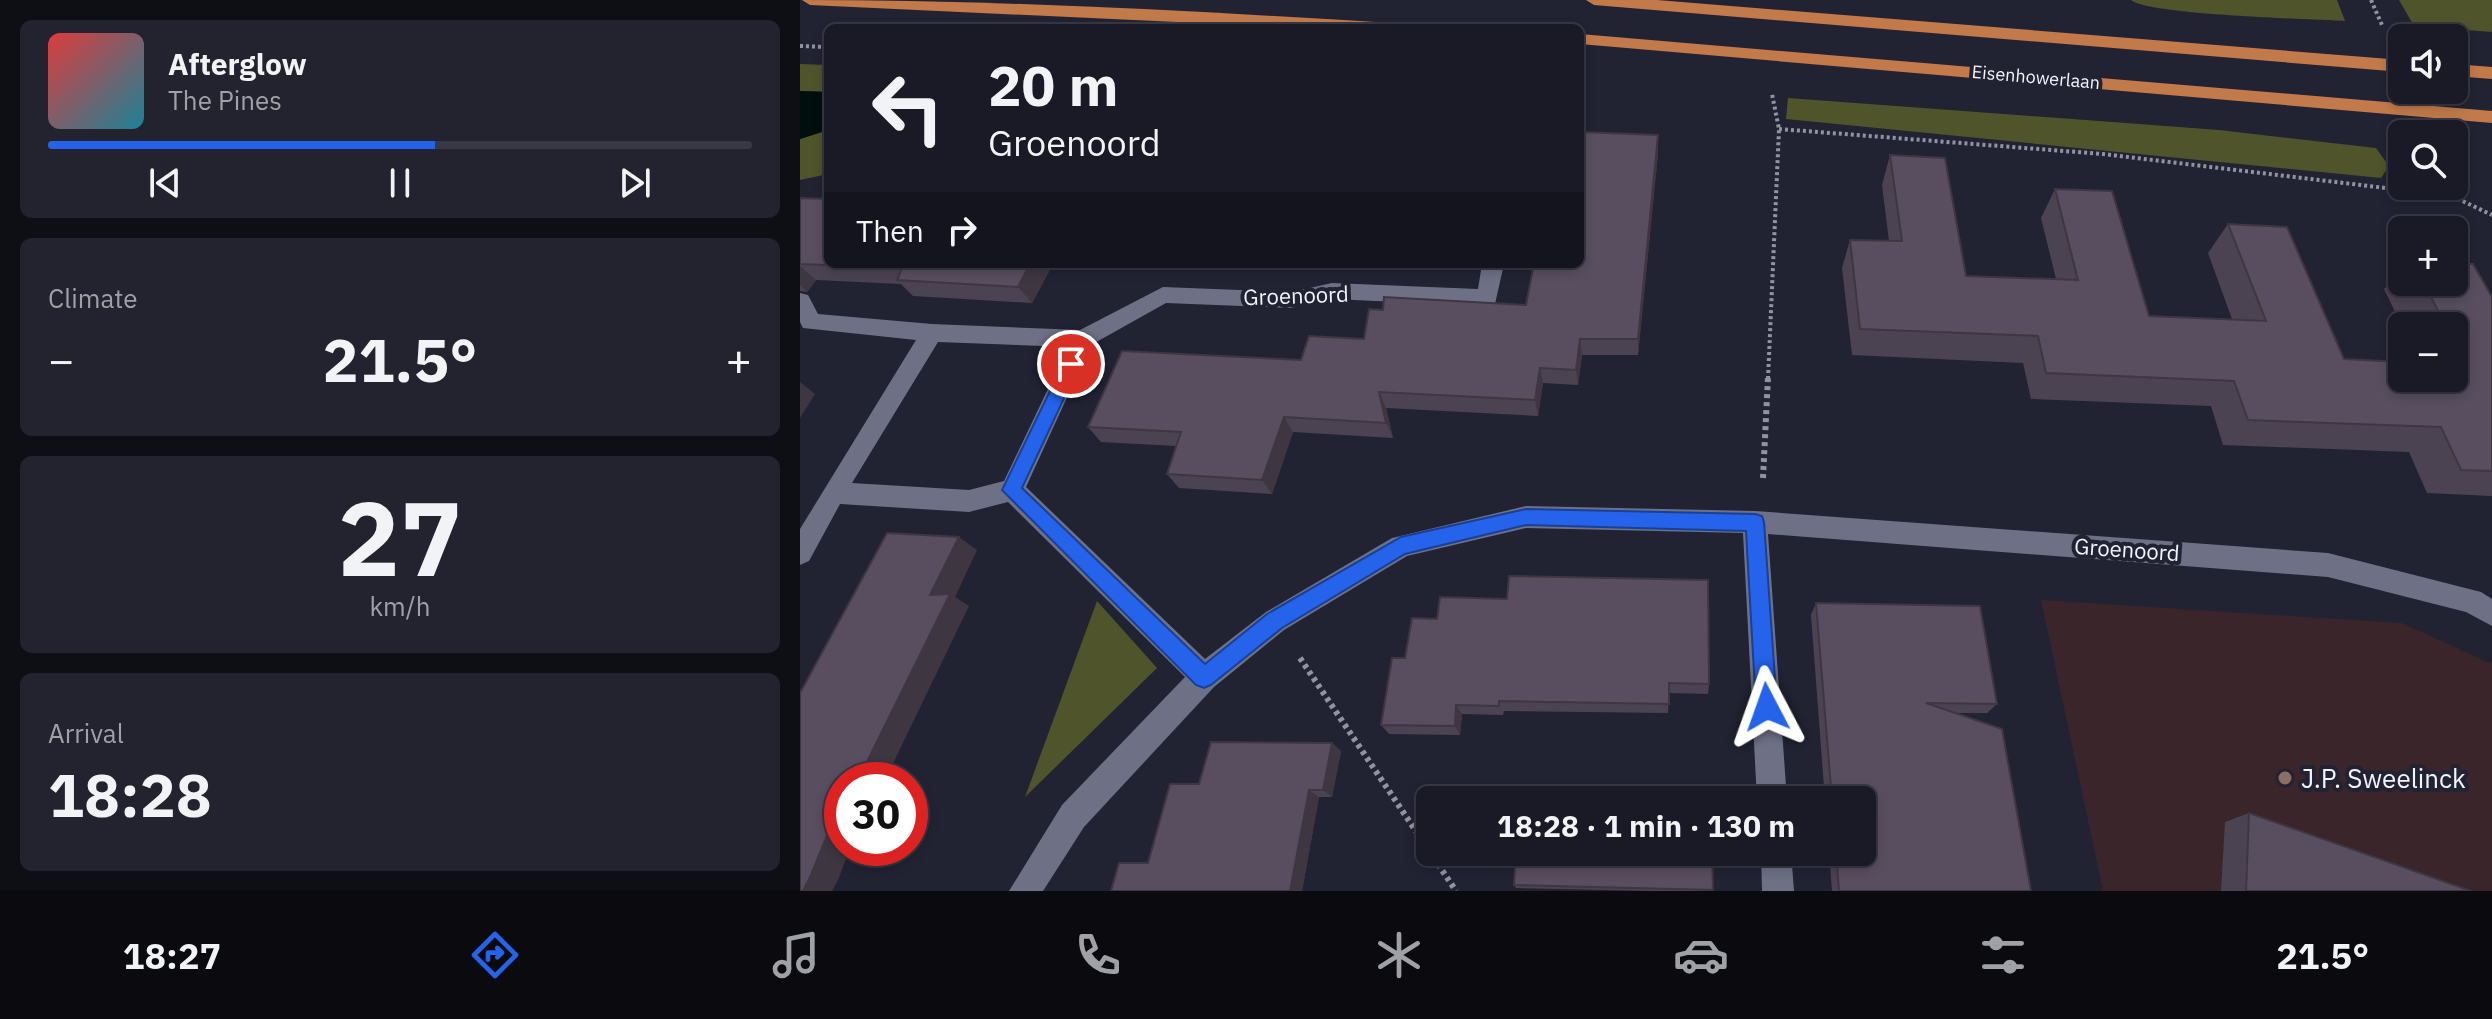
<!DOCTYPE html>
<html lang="en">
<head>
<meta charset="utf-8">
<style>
  :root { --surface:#191a26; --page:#22232e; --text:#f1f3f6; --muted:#9fa1a7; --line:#373843; --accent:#2563eb }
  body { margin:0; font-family:"IBM Plex Sans",sans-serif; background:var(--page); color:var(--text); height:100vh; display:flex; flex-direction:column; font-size:30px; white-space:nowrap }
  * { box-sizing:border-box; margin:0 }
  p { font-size:26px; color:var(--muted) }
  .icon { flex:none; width:44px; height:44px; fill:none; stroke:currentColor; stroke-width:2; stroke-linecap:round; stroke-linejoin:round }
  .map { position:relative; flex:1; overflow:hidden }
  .sheet { display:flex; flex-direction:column; gap:20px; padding:20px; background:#0e0e15; width:800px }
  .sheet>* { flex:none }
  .top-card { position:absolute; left:24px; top:24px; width:760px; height:244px; border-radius:12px; box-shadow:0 4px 12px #0003,0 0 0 2px var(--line); background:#191a26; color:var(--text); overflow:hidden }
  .fabs { position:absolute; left:1588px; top:24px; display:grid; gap:16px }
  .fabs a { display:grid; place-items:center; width:80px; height:80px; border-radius:12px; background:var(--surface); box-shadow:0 4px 12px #0003,0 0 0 2px var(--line); font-size:40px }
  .speed { position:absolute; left:24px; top:762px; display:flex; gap:16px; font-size:40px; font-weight:700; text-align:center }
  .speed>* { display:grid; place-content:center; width:104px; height:104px; border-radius:50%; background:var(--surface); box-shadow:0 4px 12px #0003,0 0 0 2px var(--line); line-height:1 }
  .speed .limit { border:12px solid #d22; background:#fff; color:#111 }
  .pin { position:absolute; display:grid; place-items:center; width:68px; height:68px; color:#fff; margin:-34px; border:4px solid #fff; border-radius:50%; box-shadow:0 2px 8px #0007 }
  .me { position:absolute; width:88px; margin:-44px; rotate:356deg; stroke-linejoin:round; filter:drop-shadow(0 0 6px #0008) }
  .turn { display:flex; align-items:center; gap:28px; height:168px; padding:0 32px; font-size:36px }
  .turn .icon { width:104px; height:104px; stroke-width:2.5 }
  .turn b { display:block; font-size:56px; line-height:68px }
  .then { display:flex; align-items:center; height:76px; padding:0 32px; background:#0003; gap:16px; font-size:30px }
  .big { font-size:60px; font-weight:700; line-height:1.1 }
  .sheet .card { flex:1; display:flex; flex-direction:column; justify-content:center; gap:12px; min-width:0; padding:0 28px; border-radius:12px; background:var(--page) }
  .sheet .dial { align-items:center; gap:0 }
  .dial b { font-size:104px; line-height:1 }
  .song { display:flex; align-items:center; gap:24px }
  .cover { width:96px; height:96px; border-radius:12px; background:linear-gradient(135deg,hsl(0 70% 55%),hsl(190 70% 35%)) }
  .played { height:8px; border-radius:4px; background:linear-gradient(90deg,var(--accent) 55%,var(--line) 55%) }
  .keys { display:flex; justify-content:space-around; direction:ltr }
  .heat { display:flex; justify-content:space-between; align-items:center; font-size:44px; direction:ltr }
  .trip { position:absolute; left:616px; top:786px; width:460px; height:80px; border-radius:12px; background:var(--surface); box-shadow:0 4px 12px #0003,0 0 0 2px var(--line); font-weight:700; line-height:80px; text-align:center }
  .dock { display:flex; height:128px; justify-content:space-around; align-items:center; background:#0a0a0f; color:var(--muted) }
  .dock .icon { width:56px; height:56px }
  .dock .on { color:var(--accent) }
  .dock b { font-size:36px; color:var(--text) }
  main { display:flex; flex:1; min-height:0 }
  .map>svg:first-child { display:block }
  .education { fill:#39252a }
  .forest { fill:#4f542a }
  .water { fill:#000e0e }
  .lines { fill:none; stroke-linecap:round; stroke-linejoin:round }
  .path-far1 { stroke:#9193a0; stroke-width:4; stroke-dasharray:3 3; stroke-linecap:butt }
  .path { stroke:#9193a0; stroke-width:6; stroke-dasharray:4 4; stroke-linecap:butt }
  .minor { fill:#6e7185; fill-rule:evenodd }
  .major { fill:#c27a4a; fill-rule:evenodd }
  .wall { fill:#4c4352 }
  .shaded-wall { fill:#3e3742 }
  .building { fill:#584e5f; stroke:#3e3742; stroke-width:2 }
  .route { fill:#2563eb; stroke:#184099; stroke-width:2 }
  .education-dot { fill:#8d6e63; stroke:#212333; stroke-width:3 }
  .labels { text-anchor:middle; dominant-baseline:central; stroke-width:8; stroke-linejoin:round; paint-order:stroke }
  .far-street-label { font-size:18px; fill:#f1f3fe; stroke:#212333 }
  .street-label { font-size:22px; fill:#f1f3fe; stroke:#212333 }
  .near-poi-label { font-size:26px; fill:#f1f3fe; stroke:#212333; text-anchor:start }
</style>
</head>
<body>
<main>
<section class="sheet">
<div class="card">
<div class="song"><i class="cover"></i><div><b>Afterglow</b><p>The Pines</p></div></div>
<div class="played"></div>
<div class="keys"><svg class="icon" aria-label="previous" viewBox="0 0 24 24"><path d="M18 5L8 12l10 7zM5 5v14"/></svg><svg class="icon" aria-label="pause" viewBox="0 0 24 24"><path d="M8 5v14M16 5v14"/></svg><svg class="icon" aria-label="next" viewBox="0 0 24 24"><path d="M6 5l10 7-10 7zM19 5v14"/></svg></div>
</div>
<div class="card"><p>Climate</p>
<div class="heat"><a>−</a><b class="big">21.5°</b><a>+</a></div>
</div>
<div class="card dial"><b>27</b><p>km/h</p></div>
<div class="card"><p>Arrival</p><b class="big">18:28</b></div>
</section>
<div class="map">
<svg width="1692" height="891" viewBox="0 0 1692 891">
  <rect width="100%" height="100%" fill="#212333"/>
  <polygon class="education" points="1241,600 1602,623 1692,664 1692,891 1303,891"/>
  <g class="forest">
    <path d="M1331,0H1537L1545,21C1511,19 1349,15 1331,0Z"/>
    <polygon points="1599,0 1692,0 1692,32 1614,26"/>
    <polygon points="0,64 28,65 28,92 0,91"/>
    <polygon points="988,98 1419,130 1576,148 1589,166 1581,178 986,119"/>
    <polygon points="28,130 28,174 0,180 0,139"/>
    <polygon points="297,601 357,668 225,797"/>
  </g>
  <polygon class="water" points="0,91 28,92 28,130 0,139"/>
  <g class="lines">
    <g class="path-far1">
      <polyline points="1571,0 1582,25"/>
      <polyline points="0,46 28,47"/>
      <polyline points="979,129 1303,154 1652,196 1657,187 1654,178"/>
      <polyline points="1652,196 1692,215"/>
      <polyline points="968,379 979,129 972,94"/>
    </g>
    <g class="path">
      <polyline points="963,478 968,377"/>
      <polyline points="500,658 656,891"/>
    </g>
    <g class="minor">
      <path d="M682,264H704L695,304L687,306L532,299L492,308L366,303L291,345L226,487L405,659L466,612L592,538L726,506L955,511L1528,553L1681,592L1692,599V626L1666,612L1528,577L968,534L987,800H957L943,533L726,528L607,556L484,630L414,687L284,827L243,891H209L262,805L385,677L208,502L169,512L40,504L9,561L0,565V529L116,340L3,328L0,322V293L8,295L18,314L132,324L280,330L363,287L492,292L532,283L678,289ZM138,342L268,347L204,481L169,490L52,483Z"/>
      <polygon points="961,852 991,852 994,891 962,891"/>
    </g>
    <g class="major">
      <path d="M2,0C199,0 395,11 592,23L601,28H507L10,5Z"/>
      <polygon points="786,0 857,0 1602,60 1602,72 794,5"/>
      <polygon points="780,34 1692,111 1692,123 780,44"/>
      <polygon points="1654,64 1692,67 1692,79 1654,76"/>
    </g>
  </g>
  <g class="wall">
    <polygon points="858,135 858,153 838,355 782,355 778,385 743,383 738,416 586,408 593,438 493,432 472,494 379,488 367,474 377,446 301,442 288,427 564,339 583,310 726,305"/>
    <polygon points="1090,155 1166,276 1256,279 1241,218 1255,189 1349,316 1432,319 1408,253 1428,224 1544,359 1654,378 1654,326 1602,326 1584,289 1602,272 1602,282 1654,282 1692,297 1692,496 1627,493 1609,452 1423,445 1411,406 1231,399 1223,363 1052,355 1042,268 1050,240 1089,241 1082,185"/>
    <polygon points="0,198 28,264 253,264 232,303 113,296 101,284 16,280 7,292 0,291"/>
    <polygon points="1016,603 1197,704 1187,713 1155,713 1231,891 1032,891 1029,852 1062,852 1062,800 1025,800 1011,615"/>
    <polygon points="592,658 909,684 908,694 869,693 868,713 704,711 703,715 662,714 660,735 589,734 581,725"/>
    <polygon points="532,743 541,751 532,797 519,797 502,891 311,891 348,863 399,784"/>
    <polygon points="1449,813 1671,891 1421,891 1425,822"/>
    <polygon points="714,885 913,890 913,891 852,891 716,888"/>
  </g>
  <g class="shaded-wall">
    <polygon points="858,135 858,153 838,355 838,339"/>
    <polygon points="230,264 253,264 232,303 218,287"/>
    <polygon points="0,266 16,280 7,292 0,285"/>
    <polygon points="780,339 782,355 778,385 776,370"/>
    <polygon points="740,368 743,383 738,416 735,400"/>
    <polygon points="0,382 15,394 0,418"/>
    <polygon points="579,392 586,408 593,438 586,423"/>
    <polygon points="484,417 493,432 472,494 462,480"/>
    <polygon points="159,537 177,550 155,597 169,606 85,780 58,780 130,595"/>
    <polygon points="656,705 662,714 660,735 655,726"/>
    <polygon points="532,743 541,751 532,797 523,790"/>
    <polygon points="509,790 519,797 502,891 490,891"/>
    <polygon points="41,801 42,801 42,848 50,848 38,880 32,891 3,891"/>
  </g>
  <g class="building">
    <polygon points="780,132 858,135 838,339 780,339 776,370 740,368 735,400 579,392 586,423 484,417 462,480 367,474 381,432 288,427 322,351 501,360 509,336 564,339 569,309 583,310 584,297 726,305 734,264 780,264"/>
    <polygon points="1090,155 1145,158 1166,276 1278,280 1255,189 1312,191 1349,316 1466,321 1428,224 1487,227 1544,359 1602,362 1602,378 1654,378 1654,364 1665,364 1654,342 1654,326 1646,326 1623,282 1654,282 1654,263 1673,264 1692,297 1692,471 1661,470 1641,427 1448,420 1434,381 1246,373 1238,336 1060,329 1050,240 1102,241"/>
    <polygon points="0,198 28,199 28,264 230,264 218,287 97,280 102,268 0,264"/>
    <polygon points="87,533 159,537 130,595 150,594 58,780 42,780 42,801 41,801 11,875 3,891 0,891 0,693"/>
    <polygon points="709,576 908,580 909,684 869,683 869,704 699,701 699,706 656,705 655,726 581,725 592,658 605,658 612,618 637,619 640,597 707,599"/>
    <polygon points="1016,603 1180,606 1197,704 1126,703 1202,729 1231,891 1039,891 1036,852 1062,852 1062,800 1032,800"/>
    <polygon points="411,742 532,743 523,790 509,790 490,891 311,891 319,863 348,863 370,784 399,784"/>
    <polygon points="1449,813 1671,891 1446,891"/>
    <polygon points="716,852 912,852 913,890 714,885"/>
  </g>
  <polygon class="route" points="271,357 280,364 222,488 405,664 467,614 601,537 726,509 955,514 962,516 964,522 977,707 974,715 967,718 959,715 956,707 946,531 726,525 605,554 482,628 411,685 404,688 396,685 202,490 265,360"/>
  <circle class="education-dot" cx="1485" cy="778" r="8"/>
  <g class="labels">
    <g class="far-street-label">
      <text transform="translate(1236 77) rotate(5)">Eisenhowerlaan</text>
    </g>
    <g class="street-label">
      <text transform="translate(496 295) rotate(-2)">Groenoord</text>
      <text transform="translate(1327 549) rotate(4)">Groenoord</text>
    </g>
    <g class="near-poi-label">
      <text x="1501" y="778">J.P. Sweelinck</text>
    </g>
  </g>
</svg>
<div class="fabs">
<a><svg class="icon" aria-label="sound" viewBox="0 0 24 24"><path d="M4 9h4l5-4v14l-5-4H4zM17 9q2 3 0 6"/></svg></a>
<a><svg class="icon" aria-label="search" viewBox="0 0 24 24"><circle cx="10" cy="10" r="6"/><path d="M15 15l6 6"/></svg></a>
<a>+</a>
<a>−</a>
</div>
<div class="speed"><div class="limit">30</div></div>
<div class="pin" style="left:271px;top:364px;background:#d93025"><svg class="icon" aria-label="arrive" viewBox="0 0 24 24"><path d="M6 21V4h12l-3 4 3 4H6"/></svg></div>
<svg class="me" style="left:967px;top:707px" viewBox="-20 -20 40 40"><path d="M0-17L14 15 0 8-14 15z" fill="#2563eb" stroke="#fff" stroke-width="4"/></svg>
<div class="trip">18:28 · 1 min · 130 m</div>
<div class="top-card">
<div class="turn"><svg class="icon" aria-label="left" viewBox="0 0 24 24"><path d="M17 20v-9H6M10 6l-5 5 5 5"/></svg><div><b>20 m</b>Groenoord</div></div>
<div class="then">Then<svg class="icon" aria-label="right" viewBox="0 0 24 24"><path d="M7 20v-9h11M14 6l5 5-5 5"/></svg></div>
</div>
</div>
</main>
<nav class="dock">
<b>18:27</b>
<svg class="icon on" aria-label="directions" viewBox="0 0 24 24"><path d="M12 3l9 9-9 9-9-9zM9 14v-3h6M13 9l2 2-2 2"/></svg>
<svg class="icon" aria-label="music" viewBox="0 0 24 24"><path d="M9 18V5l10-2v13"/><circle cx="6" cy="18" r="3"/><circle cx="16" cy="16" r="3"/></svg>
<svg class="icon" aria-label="phone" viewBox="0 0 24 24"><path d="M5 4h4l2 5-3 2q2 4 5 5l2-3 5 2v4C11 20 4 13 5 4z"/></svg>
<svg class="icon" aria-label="climate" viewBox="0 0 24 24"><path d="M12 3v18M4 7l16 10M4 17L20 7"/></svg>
<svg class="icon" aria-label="car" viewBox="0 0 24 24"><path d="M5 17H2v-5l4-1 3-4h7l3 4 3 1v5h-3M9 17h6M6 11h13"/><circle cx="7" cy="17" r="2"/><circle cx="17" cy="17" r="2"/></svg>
<svg class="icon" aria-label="filters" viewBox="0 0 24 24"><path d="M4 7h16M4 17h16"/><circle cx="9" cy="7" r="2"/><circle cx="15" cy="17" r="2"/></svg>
<b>21.5°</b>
</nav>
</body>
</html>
